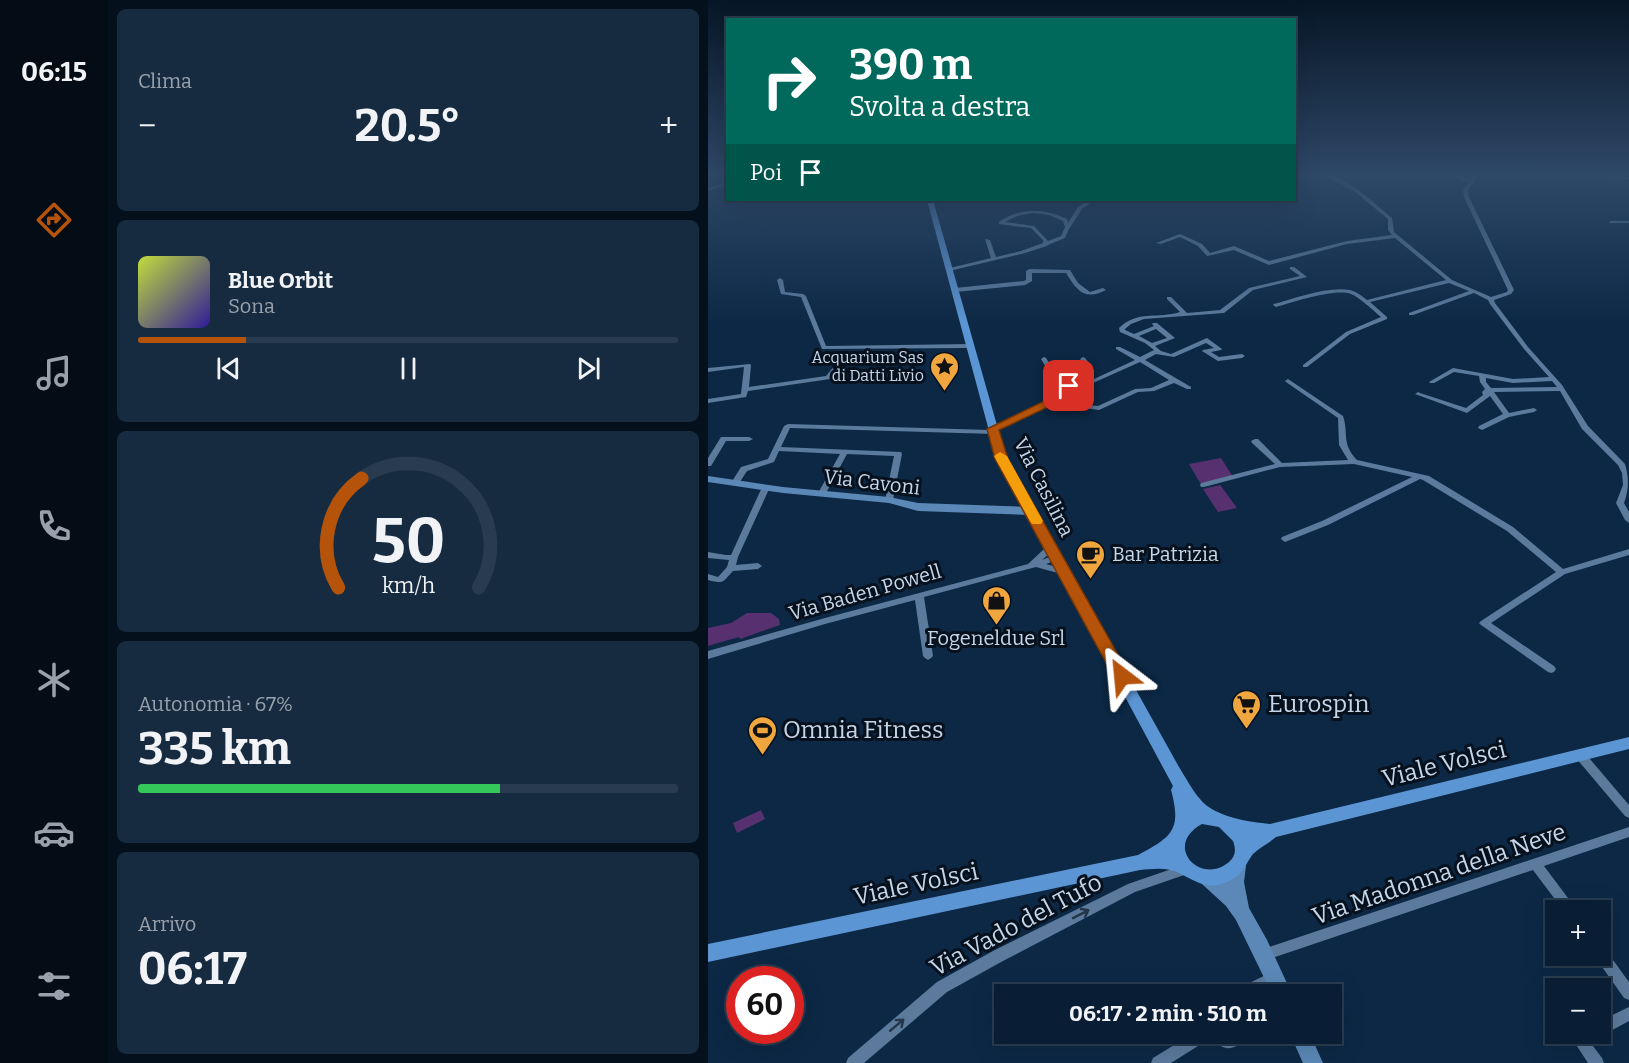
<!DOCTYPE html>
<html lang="it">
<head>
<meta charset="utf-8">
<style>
  :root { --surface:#091e34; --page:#172b40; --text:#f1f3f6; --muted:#99a2ac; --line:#293c4f; --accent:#b45309 }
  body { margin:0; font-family:Bitter,serif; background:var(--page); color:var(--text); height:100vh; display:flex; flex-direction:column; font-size:22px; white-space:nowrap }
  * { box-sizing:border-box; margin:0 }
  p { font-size:20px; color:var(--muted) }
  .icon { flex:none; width:33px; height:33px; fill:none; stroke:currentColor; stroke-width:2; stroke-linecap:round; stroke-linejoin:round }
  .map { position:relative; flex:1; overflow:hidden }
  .panel { display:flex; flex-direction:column; gap:9px; padding:9px; background:#05101d; width:600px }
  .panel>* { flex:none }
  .banner { position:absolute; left:18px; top:18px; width:570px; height:183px; border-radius:0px; box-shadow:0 6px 24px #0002,0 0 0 2px var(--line); background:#00695c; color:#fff; overflow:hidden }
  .buttons { position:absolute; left:837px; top:900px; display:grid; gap:12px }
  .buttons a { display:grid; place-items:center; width:66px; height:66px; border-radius:0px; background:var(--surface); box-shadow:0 6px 24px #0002,0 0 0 2px var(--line); font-size:30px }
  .speed { position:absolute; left:18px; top:966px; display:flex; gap:12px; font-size:30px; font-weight:700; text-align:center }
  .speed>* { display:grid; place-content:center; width:78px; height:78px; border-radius:50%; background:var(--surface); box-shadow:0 6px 24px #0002,0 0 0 2px var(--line); line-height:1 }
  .speed .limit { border:9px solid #d22; background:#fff; color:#111 }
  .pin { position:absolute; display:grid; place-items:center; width:51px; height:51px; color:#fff; margin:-26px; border-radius:12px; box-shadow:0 3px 9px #0006 }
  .me { position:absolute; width:66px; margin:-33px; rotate:331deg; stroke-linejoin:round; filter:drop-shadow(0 0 4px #0008) }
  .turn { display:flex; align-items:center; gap:21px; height:126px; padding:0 24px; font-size:27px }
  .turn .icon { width:78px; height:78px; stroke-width:2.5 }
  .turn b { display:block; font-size:42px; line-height:51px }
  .then { display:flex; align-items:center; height:57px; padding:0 24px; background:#0003; gap:12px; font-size:22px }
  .big { font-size:45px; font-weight:700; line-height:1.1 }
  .panel .tile { flex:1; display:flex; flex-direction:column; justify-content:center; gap:9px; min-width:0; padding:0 21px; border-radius:9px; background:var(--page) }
  .panel .dial { align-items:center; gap:0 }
  .dial svg { height:156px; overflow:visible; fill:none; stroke:var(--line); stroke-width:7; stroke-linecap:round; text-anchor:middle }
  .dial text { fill:var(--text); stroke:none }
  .song { display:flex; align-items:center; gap:18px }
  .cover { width:72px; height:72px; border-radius:9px; background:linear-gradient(135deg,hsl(70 70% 55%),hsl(250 70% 35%)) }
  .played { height:6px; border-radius:3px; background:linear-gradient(90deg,var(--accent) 20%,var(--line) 20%) }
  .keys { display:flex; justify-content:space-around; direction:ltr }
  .heat { display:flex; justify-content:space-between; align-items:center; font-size:33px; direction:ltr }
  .charge { height:9px; border-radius:4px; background:linear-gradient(90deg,#34c759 67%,var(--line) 0) }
  .trip { position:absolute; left:286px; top:984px; width:348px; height:60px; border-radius:0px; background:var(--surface); box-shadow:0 6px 24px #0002,0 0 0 2px var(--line); font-weight:700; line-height:60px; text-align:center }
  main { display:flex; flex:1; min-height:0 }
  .tabs { display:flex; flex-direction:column; width:108px; justify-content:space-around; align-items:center; background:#040c15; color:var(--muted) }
  .tabs .icon { width:42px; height:42px }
  .tabs .selected { color:var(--accent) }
  .tabs b { font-size:27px; color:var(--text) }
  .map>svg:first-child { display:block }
  .green { fill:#57306f }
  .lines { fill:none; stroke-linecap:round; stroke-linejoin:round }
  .street { fill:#5b7a9c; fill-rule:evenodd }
  .secondary { fill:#5b88b7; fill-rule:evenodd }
  .primary { fill:#5b95d3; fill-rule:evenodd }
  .oneway { stroke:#243649 }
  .route { fill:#b45309; stroke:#753606; stroke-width:1.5 }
  .slow { fill:#f59e0b }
  .labels { text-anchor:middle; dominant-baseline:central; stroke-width:6; stroke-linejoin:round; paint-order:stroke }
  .far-poi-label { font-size:16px; fill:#c6d6e9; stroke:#06111d; text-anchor:end }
  .street-label { font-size:20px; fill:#c6d6e9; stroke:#06111d }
  .poi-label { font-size:20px; fill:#c6d6e9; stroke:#06111d; text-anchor:start }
  .near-poi-label { font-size:24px; fill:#c6d6e9; stroke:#06111d; text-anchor:start }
  .near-street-label { font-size:24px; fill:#c6d6e9; stroke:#06111d }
</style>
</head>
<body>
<main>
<nav class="tabs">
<b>06:15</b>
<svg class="icon selected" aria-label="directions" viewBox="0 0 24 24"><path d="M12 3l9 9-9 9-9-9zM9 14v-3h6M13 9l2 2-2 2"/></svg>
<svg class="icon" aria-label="music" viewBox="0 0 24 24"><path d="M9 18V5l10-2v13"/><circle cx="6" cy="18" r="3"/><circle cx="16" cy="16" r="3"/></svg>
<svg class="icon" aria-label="phone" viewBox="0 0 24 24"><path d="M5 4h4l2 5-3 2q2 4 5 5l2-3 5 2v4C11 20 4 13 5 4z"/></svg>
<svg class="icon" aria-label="climate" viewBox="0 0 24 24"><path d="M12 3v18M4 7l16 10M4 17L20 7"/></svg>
<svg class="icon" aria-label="car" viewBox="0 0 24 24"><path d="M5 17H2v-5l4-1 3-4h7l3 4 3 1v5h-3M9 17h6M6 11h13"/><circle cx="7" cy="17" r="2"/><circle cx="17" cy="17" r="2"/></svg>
<svg class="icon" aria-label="filters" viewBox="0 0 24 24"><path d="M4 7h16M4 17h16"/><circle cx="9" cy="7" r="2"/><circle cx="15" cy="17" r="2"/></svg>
</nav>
<section class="panel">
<div class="tile"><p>Clima</p>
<div class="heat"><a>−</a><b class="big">20.5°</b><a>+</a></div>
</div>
<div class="tile">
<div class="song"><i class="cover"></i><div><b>Blue Orbit</b><p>Sona</p></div></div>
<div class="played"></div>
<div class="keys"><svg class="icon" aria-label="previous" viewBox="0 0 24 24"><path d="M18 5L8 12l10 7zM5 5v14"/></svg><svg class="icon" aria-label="pause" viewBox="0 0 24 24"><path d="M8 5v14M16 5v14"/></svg><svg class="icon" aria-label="next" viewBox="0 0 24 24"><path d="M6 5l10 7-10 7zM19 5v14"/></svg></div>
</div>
<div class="tile dial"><svg viewBox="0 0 100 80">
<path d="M14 69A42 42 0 1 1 86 69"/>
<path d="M14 69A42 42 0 0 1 26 13" stroke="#b45309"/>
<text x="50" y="56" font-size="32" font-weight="700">50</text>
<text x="50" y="72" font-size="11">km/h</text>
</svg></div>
<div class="tile"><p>Autonomia · 67%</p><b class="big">335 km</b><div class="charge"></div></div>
<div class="tile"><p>Arrivo</p><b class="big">06:17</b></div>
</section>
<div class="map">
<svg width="921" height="1063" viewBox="0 0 921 1063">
  <rect width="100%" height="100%" fill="#0c2845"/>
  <g class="green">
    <polygon points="513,458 525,477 492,483 481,464"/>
    <polygon points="513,485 513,486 529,508 510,512 495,489"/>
    <polygon points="39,613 63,613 71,619 72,625 32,639 31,637 0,646 0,628 23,623"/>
    <polygon points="53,810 57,819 29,833 25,823"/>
  </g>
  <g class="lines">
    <g class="street">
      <path d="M616,175C638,175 667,204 684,218L686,232L744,280L783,297L799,292L800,290L756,197L755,190L761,182L751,180L746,175C752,175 757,178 763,179L765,175H769L767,181L760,190L761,197L806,290L803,294L786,300L787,303L820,347L854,385L880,426L917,464C921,477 921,490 916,503L921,512V523L917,520L908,503L915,485L914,473L910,465L874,429L852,391L786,392L801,413L826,408L829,410L826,412L801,417L774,430L770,428L771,426L795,414L782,396L759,413L707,394L710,392L712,393L758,408L775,395L774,392L777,389L772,382L771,376L746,372L726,383H722L721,382L745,368L805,379L841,377L816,349L782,304L780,300L766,293L705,315H701V313L761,291L741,283L662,302L679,317V319L642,334L599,367H595V365L638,332L673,317C666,311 651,297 643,294C627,288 586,302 568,307L565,305L566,304C588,298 620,286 642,290C649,292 654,296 659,300L738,280L687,238L639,244L561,265L526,250L499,256L490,246L472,237L453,244L448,243L472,234L494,244L502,253L526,246L561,261L639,241L684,235L680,230V219L646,191ZM778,378L805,383L844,381L849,387L783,388L778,382Z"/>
      <polygon points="858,175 921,177 921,179 860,177"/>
      <polygon points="20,183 20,185 0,190 0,188"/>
      <path d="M382,200H386L374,209L361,229L357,238L340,245L339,246L317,253L241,271L238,269L283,258L277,239L282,240L288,257L313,251L335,243V240L323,228L291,224V222C312,207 336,208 359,219L360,223L370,207ZM325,213L341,215L355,221L357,227L353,236L340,241L326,226L297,222L309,216Z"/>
      <polygon points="903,221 921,221 921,223 901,223 901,222"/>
      <path d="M582,267H586L599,277L545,290L516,313L436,319L423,324L417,329V330L426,334L446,326L444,324L445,323H449L467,338L447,346L453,351L463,354L499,338L514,349L513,350L503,352L511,357L534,354L537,356L534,358L510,361L494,351L495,350L506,348L498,343L466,357L448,354L437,360L483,387V389H479L466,383L446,391L430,392L391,410L369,407L355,399L288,430L290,432L286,434L82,428L73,447L193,452L194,454L185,500L181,502L177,500L186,456L139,454L118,493L114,495L110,493L132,454L71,451L66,462L39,471L30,485H24L23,483L33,467L60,459L76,426L80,424L282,430V427L353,395L359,389L357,374L341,372L333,359L336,357L338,358L345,369L359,370L376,364L372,359L375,357L377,358L382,364V366L363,373L365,390L359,396L373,404L390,406L427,389L443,388L461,380L432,362L376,387L374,388L371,386L427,360L408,349V347H412L432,357L446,350L437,343L412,332L411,328C429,310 450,319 472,312L459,299V297H463L479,313L512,310L541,288L592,276L582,269ZM448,329L459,338L444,343L431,336Z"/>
      <path d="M321,269L362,270L370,283L382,292L395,288L398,290C377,301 369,291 358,273H324V281L317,285L247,292L244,290L247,288L316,281L318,280V271Z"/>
      <polygon points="72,278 75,280 77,292 95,294 98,296 118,346 262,344 265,346 262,348 114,349 93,297 73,294 69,280"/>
      <polygon points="138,353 141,355 122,379 40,391 38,397 0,403 0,399 33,394 36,367 0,372 0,368 42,364 43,365 41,387 118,376 136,354"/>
      <path d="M580,379L635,416C641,434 633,443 649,460L721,476L805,527L855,569L921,549V555L857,574L783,623L846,666L848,669L846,672L843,673L840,672L773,625L771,623L773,621L848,572L799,531L715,480L712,479L620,525L577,542L573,539L574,537L614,521L704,477L646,464L572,467L496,487H493L492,485L493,483L567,464L544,443L543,441L547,439H550L574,463L640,460L631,445L630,418L578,382L577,381Z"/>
      <polygon points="13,437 41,437 45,439 41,441 18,441 3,466 0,466 0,458"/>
      <path d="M55,485H61L62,487L30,557L28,565L50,563L54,566L50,569L25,571C14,583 16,584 0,580V574L10,577L19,567L21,560L0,558V552L18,555H23Z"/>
      <polygon points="342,541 346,544 342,553 334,560 349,554 352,555 353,557 352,559 338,564 360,570 361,572 360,574 357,575 328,567 216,597 225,656 223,658 220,660 217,658 215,656 207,600 117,624 0,659 0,651 117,618 320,564 335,550 339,542"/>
      <polygon points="872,751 876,752 921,805 921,818 917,816 868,758 867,755 868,752"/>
      <polygon points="921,827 921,837 836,866 866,906 868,910 855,910 825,870 555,961 550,960 549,955 550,950 555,949"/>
      <polygon points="478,864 482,865 484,869 482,873 427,892 295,961 239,992 156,1063 138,1063 140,1058 229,982 285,951 420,884"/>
      <polygon points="892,947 897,949 921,982 921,1000 916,998 887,957 887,956 892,956"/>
      <polygon points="566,971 571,973 573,978 571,983 547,994 504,994 506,989 511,987 533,987"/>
      <polygon points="921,1007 921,1021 897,1034 890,1035 889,1039 882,1042 894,1058 896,1063 880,1063 865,1040 867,1035 870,1034 892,1034 892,1021"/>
      <polygon points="484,1034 503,1034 501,1039 463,1063 443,1063 445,1058"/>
      <path d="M503,1034H538C530,1053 511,1053 503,1034Z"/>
    </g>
    <g class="secondary">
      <polygon points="0,476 75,487 181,497 210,503 323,507 329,511 323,515 210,511 181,503 75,493 0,482"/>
      <polygon points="529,858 535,860 538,866 536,882 541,908 559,940 584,994 564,994 528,920 518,906 494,884 491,878 494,872 500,870 519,882 523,860"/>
      <polygon points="582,1034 602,1034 615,1063 595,1063"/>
    </g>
    <path class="primary" d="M219,200H225L298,457L471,767C478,778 484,790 492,799C506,817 541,822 562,824L921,737V749L568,837C561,843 551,848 545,854C538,863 536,873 525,879C501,893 490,882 469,872C458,867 443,869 432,870L0,962V944L430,855C464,837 474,830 463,790L465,786L288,457ZM494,824L511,827L525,841C528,849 528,856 521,862C493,886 454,846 494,824Z"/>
  </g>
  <defs><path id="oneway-shaft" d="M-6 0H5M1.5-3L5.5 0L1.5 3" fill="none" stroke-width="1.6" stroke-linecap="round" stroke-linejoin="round" transform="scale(1.5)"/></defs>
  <g class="oneway">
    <use href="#oneway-shaft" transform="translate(373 914) rotate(-27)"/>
    <use href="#oneway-shaft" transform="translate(189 1025) rotate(-40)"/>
  </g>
  <linearGradient id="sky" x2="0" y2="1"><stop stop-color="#071626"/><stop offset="0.54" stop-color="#2e4868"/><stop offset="1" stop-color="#2e4868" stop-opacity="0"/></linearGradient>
  <rect width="921" height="324" fill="url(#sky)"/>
  <polygon class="route" points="357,383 365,383 367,390 359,398 291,430 300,459 422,676 420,681 408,681 287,459 279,429 351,394 356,389"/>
  <polygon class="slow" points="292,452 299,456 335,521 333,524 324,524 322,521 286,456"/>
  <defs>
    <symbol id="sight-pin" viewBox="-11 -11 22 30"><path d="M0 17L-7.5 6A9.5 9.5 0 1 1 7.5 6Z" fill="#f0a63f" stroke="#06111d"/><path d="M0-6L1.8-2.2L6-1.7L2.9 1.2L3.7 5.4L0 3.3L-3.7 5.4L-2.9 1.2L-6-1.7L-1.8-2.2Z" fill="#111"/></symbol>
    <symbol id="cafe-pin" viewBox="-11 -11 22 30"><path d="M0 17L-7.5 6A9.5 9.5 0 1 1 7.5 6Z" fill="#f0a63f" stroke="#06111d"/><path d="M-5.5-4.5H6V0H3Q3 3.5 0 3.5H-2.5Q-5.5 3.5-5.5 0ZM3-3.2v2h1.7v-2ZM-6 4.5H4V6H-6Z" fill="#111"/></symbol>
    <symbol id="shop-pin" viewBox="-11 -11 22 30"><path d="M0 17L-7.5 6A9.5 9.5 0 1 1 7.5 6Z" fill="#f0a63f" stroke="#06111d"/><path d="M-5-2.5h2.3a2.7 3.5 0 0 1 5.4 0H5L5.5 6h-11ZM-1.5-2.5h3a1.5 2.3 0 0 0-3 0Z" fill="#111"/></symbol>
    <symbol id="supermarket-pin" viewBox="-11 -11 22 30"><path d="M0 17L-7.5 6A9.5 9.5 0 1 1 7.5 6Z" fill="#f0a63f" stroke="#06111d"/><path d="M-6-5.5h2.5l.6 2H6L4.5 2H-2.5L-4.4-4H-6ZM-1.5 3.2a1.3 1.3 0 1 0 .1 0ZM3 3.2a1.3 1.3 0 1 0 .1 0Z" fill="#111"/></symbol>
    <symbol id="stadium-pin" viewBox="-11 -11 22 30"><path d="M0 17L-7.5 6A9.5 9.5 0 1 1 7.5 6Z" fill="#f0a63f" stroke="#06111d"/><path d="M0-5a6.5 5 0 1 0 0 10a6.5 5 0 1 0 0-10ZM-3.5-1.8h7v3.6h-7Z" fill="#111"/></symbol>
  </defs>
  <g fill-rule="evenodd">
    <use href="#sight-pin" x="220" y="350" width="33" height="45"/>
    <use href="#cafe-pin" x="366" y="538" width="33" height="45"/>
    <use href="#shop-pin" x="272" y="584" width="33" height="45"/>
    <use href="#supermarket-pin" x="522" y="688" width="33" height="45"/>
    <use href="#stadium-pin" x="38" y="714" width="33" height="45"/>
  </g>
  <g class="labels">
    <g class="far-poi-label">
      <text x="216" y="357">Acquarium Sas<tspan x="216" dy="18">di Datti Livio</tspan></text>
    </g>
    <g class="street-label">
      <text transform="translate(164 482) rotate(7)">Via Cavoni</text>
      <text transform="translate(336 487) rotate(63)">Via Casilina</text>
      <text transform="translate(157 592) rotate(-16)">Via Baden Powell</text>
    </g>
    <g class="poi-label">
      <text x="404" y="554">Bar Patrizia</text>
      <text x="288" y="638" text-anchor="middle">Fogeneldue Srl</text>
    </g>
    <g class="near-poi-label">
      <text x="560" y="704">Eurospin</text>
      <text x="75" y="730">Omnia Fitness</text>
    </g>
    <g class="near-street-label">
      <text transform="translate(736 764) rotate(-14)">Viale Volsci</text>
      <text transform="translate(731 874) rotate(-19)">Via Madonna della Neve</text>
      <text transform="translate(208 884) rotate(-12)">Viale Volsci</text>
      <text transform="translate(308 925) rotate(-28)">Via Vado del Tufo</text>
    </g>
  </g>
</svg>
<div class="buttons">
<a>+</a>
<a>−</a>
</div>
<div class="speed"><div class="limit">60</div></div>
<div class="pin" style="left:361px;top:386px;background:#d93025"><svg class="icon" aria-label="arrive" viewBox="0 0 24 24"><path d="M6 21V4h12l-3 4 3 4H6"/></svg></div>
<svg class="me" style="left:414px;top:676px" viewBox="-20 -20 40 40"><path d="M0-17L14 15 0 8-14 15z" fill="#b45309" stroke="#fff" stroke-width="4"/></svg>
<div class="trip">06:17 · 2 min · 510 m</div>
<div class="banner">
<div class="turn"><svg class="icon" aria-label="right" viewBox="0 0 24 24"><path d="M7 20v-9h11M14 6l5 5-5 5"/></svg><div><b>390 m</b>Svolta a destra</div></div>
<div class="then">Poi<svg class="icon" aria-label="arrive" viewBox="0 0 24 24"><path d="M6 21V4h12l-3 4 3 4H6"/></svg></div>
</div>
</div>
</main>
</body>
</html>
